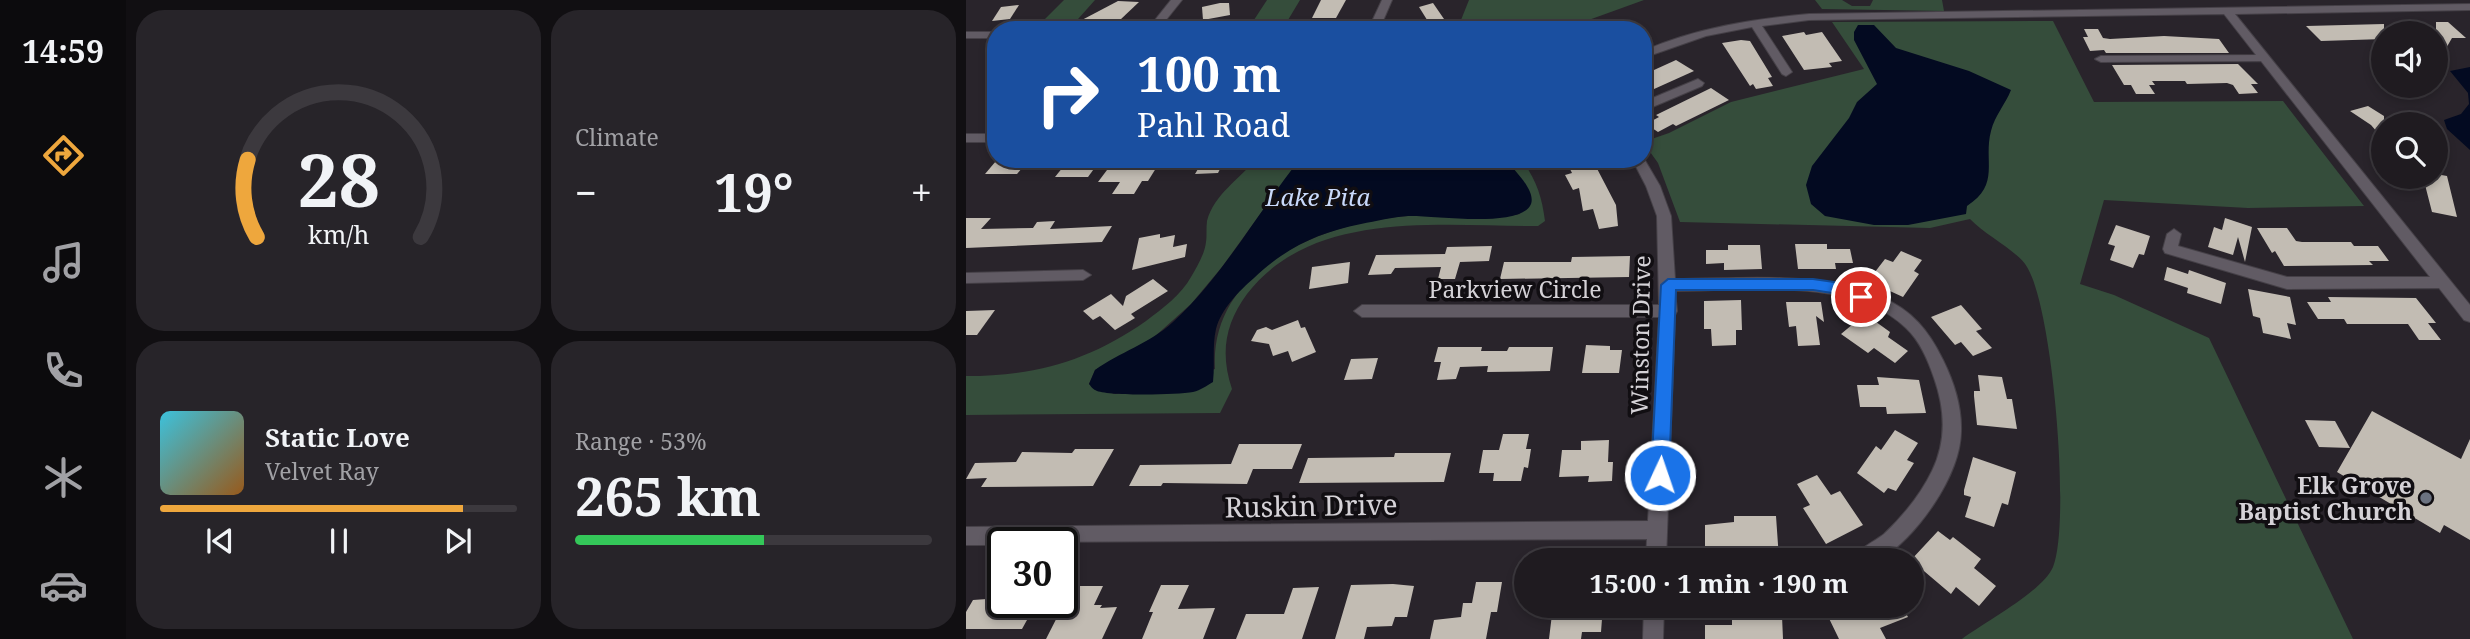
<!DOCTYPE html>
<html lang="en">
<head>
<meta charset="utf-8">
<style>
  :root { --surface:#1f1b20; --page:#272429; --text:#f1f3f6; --muted:#a1a1a5; --line:#3c393e; --accent:#eea73d }
  body { margin:0; font-family:"Noto Serif",serif; background:var(--page); color:var(--text); height:100vh; display:flex; flex-direction:column; font-size:26px; white-space:nowrap }
  * { box-sizing:border-box; margin:0 }
  p { font-size:23px; color:var(--muted) }
  .icon { flex:none; width:38px; height:38px; fill:none; stroke:currentColor; stroke-width:2; stroke-linecap:round; stroke-linejoin:round }
  .map { position:relative; flex:1; overflow:hidden }
  .side { display:flex; flex-direction:column; gap:10px; padding:10px; background:#110f12; width:840px }
  .side>* { flex:none }
  .hud { position:absolute; left:21px; top:21px; width:665px; height:147px; border-radius:28px; box-shadow:0 4px 10px #0003,0 0 0 2px var(--line); background:#1a4fa0; color:#fff; overflow:hidden }
  .controls { position:absolute; left:1405px; top:21px; display:grid; gap:14px }
  .controls a { display:grid; place-items:center; width:77px; height:77px; border-radius:50%; background:var(--surface); box-shadow:0 4px 10px #0003,0 0 0 2px var(--line); font-size:35px }
  .speed { position:absolute; left:21px; top:527px; display:flex; gap:14px; font-size:35px; font-weight:700; text-align:center }
  .speed>* { display:grid; place-content:center; width:91px; height:91px; border-radius:50%; background:var(--surface); box-shadow:0 4px 10px #0003,0 0 0 2px var(--line); line-height:1 }
  .speed .limit { border:4px solid #111; border-radius:10px; background:#fff; color:#111 }
  .pin { position:absolute; display:grid; place-items:center; width:60px; height:60px; color:#fff; margin:-30px; border:4px solid #fff; border-radius:50%; box-shadow:0 2px 7px #0007 }
  .me { position:absolute; width:77px; margin:-38px; rotate:3deg; stroke-linejoin:round; filter:drop-shadow(0 0 5px #0008) }
  .turn { display:flex; align-items:center; gap:24px; height:147px; padding:0 35px; font-size:32px }
  .turn .icon { width:91px; height:91px; stroke-width:2.5 }
  .turn b { display:block; font-size:49px; line-height:60px }
  .big { font-size:52px; font-weight:700; line-height:1.1 }
  .side .tile { flex:1; display:flex; flex-direction:column; justify-content:center; gap:10px; min-width:0; padding:0 24px; border-radius:28px; background:var(--page) }
  .side .dial { align-items:center; gap:0 }
  .dial svg { height:182px; overflow:visible; fill:none; stroke:var(--line); stroke-width:7; stroke-linecap:round; text-anchor:middle }
  .dial text { fill:var(--text); stroke:none }
  .song { display:flex; align-items:center; gap:21px }
  .cover { width:84px; height:84px; border-radius:10px; background:linear-gradient(135deg,hsl(190 70% 55%),hsl(30 70% 35%)) }
  .played { height:7px; border-radius:4px; background:linear-gradient(90deg,var(--accent) 85%,var(--line) 85%) }
  .keys { display:flex; justify-content:space-around; direction:ltr }
  .heat { display:flex; justify-content:space-between; align-items:center; font-size:38px; direction:ltr }
  .charge { height:10px; border-radius:5px; background:linear-gradient(90deg,#34c759 53%,var(--line) 0) }
  .side .tiles { flex:1; display:grid; gap:10px; grid-template-columns:repeat(2,1fr) }
  .trip { position:absolute; left:548px; top:548px; width:410px; height:70px; border-radius:35px; background:var(--surface); box-shadow:0 4px 10px #0003,0 0 0 2px var(--line); font-weight:700; line-height:70px; text-align:center }
  main { display:flex; flex:1; min-height:0 }
  .dock { display:flex; flex-direction:column; width:126px; justify-content:space-around; align-items:center; background:#0c0b0d; color:var(--muted) }
  .dock .icon { width:49px; height:49px }
  .dock .current { color:var(--accent) }
  .dock b { font-size:32px; color:var(--text) }
  .map>svg:first-child { display:block }
  .green { fill:#354d3b }
  .water { fill:#030a21 }
  .building { fill:#c2bcb3 }
  .lines { fill:none; stroke-linecap:round; stroke-linejoin:round }
  .street-casing { stroke:#454047; stroke-width:2 }
  .street { fill:#615b64; fill-rule:evenodd }
  .route { fill:#1a73e8; stroke:#114b97; stroke-width:2 }
  .worship-dot { fill:#6b7280; stroke:#110e12; stroke-width:2.5 }
  .labels { text-anchor:middle; dominant-baseline:central; stroke-width:7; stroke-linejoin:round; paint-order:stroke }
  .street-label { font-size:23px; fill:#d5d2d7; stroke:#110e12 }
  .poi-label { font-size:23px; font-weight:bold; fill:#d5d2d7; stroke:#110e12; text-anchor:end }
  .water-label { font-size:24px; font-style:italic; fill:#c9d9fa; stroke:#110e12 }
  .near-street-label { font-size:28px; fill:#d5d2d7; stroke:#110e12 }
</style>
</head>
<body>
<main>
<nav class="dock">
<b>14:59</b>
<svg class="icon current" aria-label="directions" viewBox="0 0 24 24"><path d="M12 3l9 9-9 9-9-9zM9 14v-3h6M13 9l2 2-2 2"/></svg>
<svg class="icon" aria-label="music" viewBox="0 0 24 24"><path d="M9 18V5l10-2v13"/><circle cx="6" cy="18" r="3"/><circle cx="16" cy="16" r="3"/></svg>
<svg class="icon" aria-label="phone" viewBox="0 0 24 24"><path d="M5 4h4l2 5-3 2q2 4 5 5l2-3 5 2v4C11 20 4 13 5 4z"/></svg>
<svg class="icon" aria-label="climate" viewBox="0 0 24 24"><path d="M12 3v18M4 7l16 10M4 17L20 7"/></svg>
<svg class="icon" aria-label="car" viewBox="0 0 24 24"><path d="M5 17H2v-5l4-1 3-4h7l3 4 3 1v5h-3M9 17h6M6 11h13"/><circle cx="7" cy="17" r="2"/><circle cx="17" cy="17" r="2"/></svg>
</nav>
<section class="side">
<div class="tiles">
<div class="tile dial"><svg viewBox="0 0 100 80">
<path d="M14 69A42 42 0 1 1 86 69"/>
<path d="M14 69A42 42 0 0 1 10 35" stroke="#eea73d"/>
<text x="50" y="56" font-size="32" font-weight="700">28</text>
<text x="50" y="72" font-size="11">km/h</text>
</svg></div>
<div class="tile"><p>Climate</p>
<div class="heat"><a>−</a><b class="big">19°</b><a>+</a></div>
</div>
<div class="tile">
<div class="song"><i class="cover"></i><div><b>Static Love</b><p>Velvet Ray</p></div></div>
<div class="played"></div>
<div class="keys"><svg class="icon" aria-label="previous" viewBox="0 0 24 24"><path d="M18 5L8 12l10 7zM5 5v14"/></svg><svg class="icon" aria-label="pause" viewBox="0 0 24 24"><path d="M8 5v14M16 5v14"/></svg><svg class="icon" aria-label="next" viewBox="0 0 24 24"><path d="M6 5l10 7-10 7zM19 5v14"/></svg></div>
</div>
<div class="tile"><p>Range · 53%</p><b class="big">265 km</b><div class="charge"></div></div>
</div>
</section>
<div class="map">
<svg width="1504" height="639" viewBox="0 0 1504 639">
  <rect width="100%" height="100%" fill="#29242b"/>
  <g class="green">
    <polygon points="98,0 129,0 104,28 70,28"/>
    <polygon points="301,0 334,0 319,25 284,26"/>
    <polygon points="503,0 678,0 595,30 491,30"/>
    <polygon points="849,0 876,0 886,6 904,6 907,0 976,0 978,11 856,9"/>
    <path d="M1087,21L1128,102L1317,101L1398,206L1282,208L1138,200L1114,284L1148,295L1243,338L1387,639H996C1019,622 1077,591 1087,567C1105,522 1087,309 1061,267C1053,252 1019,235 1004,219L964,228L714,222L692,163L677,142L703,133L765,102L898,69L866,22Z"/>
    <path d="M290,159H334L256,267L225,304L187,338L129,370L123,384L148,394L169,393L249,369C243,268 358,222 442,216C479,214 517,222 554,214L561,188L539,159H555C570,179 576,196 579,221L572,226C477,227 347,208 281,294C259,324 254,353 266,389L254,413L0,415V376C69,376 123,361 180,321C196,309 216,294 225,277C231,267 239,253 240,242C241,236 240,228 241,221C248,194 274,179 290,159Z"/>
  </g>
  <g class="water">
    <path d="M892,25H908L930,48L1003,71L1045,90C1039,105 1029,115 1025,131C1017,161 1035,184 1001,206L1000,214L942,225H908L859,216L845,204L840,185L846,166L883,118L891,102L911,84L888,40V32Z"/>
    <polygon points="1504,67 1504,150 1481,129 1478,120 1495,114 1503,104 1502,93 1484,71"/>
    <path d="M334,159H539C547,169 570,190 565,204C555,229 466,215 442,216C427,217 410,221 395,224C351,233 321,247 288,278C273,291 255,309 250,329C246,346 249,364 247,382C240,386 235,390 227,392C211,395 145,396 131,391C127,389 126,388 123,384L129,370C154,352 183,344 207,322C258,275 291,213 334,159Z"/>
  </g>
  <g class="building">
    <polygon points="355,0 380,0 370,18 346,18"/>
    <polygon points="152,1 173,2 154,20 114,21"/>
    <polygon points="254,3 263,3 264,15 237,20 236,7"/>
    <polygon points="467,3 478,19 463,23 453,7"/>
    <polygon points="53,5 44,19 26,21 35,7"/>
    <polygon points="1470,22 1482,22 1500,38 1486,38 1479,50 1470,47"/>
    <polygon points="1418,24 1418,39 1355,41 1340,26"/>
    <polygon points="1118,29 1132,29 1137,38 1144,39 1198,36 1253,39 1263,53 1140,53 1138,50 1124,51 1117,37 1122,37"/>
    <polygon points="838,32 840,35 856,32 876,61 863,63 866,67 838,70 816,36"/>
    <polygon points="775,40 784,41 806,77 802,78 807,86 790,89 787,84 784,86 756,43"/>
    <polygon points="710,60 728,71 677,94 677,75"/>
    <polygon points="1272,64 1292,84 1285,84 1292,93 1273,94 1267,85 1261,83 1221,84 1219,81 1186,81 1189,85 1183,85 1189,94 1170,94 1165,85 1158,85 1146,65"/>
    <polygon points="745,88 763,100 710,126 707,124 692,132 680,124 693,117 690,115"/>
    <polygon points="1402,106 1418,116 1418,140 1405,125 1384,111"/>
    <polygon points="238,159 259,159 252,173 229,174"/>
    <polygon points="626,159 650,205 652,226 633,229 627,209 617,211 613,188 607,190 599,175 606,173 602,165"/>
    <polygon points="30,161 62,161 51,174 19,174"/>
    <polygon points="101,162 133,162 122,177 89,177"/>
    <polygon points="192,165 182,181 176,181 168,194 146,194 154,182 132,182 144,166"/>
    <polygon points="1470,174 1481,176 1491,217 1466,212 1457,177 1470,177"/>
    <polygon points="0,218 25,218 15,229 67,228 71,222 89,221 84,229 146,226 136,242 0,248"/>
    <polygon points="1259,218 1286,227 1279,262 1272,237 1267,255 1242,247 1248,227 1256,230"/>
    <polygon points="1150,225 1184,236 1178,255 1173,254 1167,268 1144,260 1149,246 1142,244"/>
    <polygon points="1291,228 1321,228 1330,241 1336,242 1385,242 1388,246 1412,246 1423,261 1403,261 1407,265 1318,266 1309,251 1306,253"/>
    <polygon points="194,234 194,238 209,235 207,247 221,244 219,257 166,270 173,238"/>
    <polygon points="829,244 861,244 861,249 884,249 887,263 869,263 870,269 832,269"/>
    <polygon points="762,245 794,245 796,269 758,270 758,263 740,264 740,250 762,250"/>
    <polygon points="526,246 523,261 494,262 489,279 472,279 475,267 429,268 425,274 402,275 410,255 479,254 481,247"/>
    <polygon points="935,251 956,260 948,271 953,274 937,297 902,281 919,259 927,262"/>
    <polygon points="664,256 663,277 534,279 538,262 605,262 606,257"/>
    <polygon points="384,262 382,283 343,289 346,267"/>
    <polygon points="1201,267 1222,274 1223,270 1260,283 1255,304 1221,293 1222,288 1198,280"/>
    <polygon points="187,279 202,291 165,314 169,318 149,330 134,316 127,320 117,311 145,294 157,306 160,296"/>
    <polygon points="1282,289 1324,297 1330,325 1321,323 1325,339 1297,333 1294,318 1287,316"/>
    <polygon points="1362,297 1450,298 1470,323 1462,323 1475,340 1453,340 1442,324 1381,324 1378,319 1352,319 1341,302 1365,302"/>
    <polygon points="775,300 776,330 770,330 770,345 746,346 745,329 738,329 738,301"/>
    <polygon points="820,302 855,302 858,322 850,316 854,345 832,346 830,326 823,327"/>
    <polygon points="995,305 1016,329 1010,331 1026,348 1007,356 995,342 989,345 965,317"/>
    <polygon points="29,310 11,335 0,335 0,311"/>
    <polygon points="899,314 924,332 922,337 942,351 929,363 908,348 902,353 875,334"/>
    <polygon points="332,320 335,328 339,327 350,352 326,362 322,351 307,356 303,344 285,341 291,330 300,327 306,330"/>
    <polygon points="620,345 644,346 644,350 656,350 653,373 616,373"/>
    <polygon points="472,347 516,347 515,351 541,351 543,347 587,347 584,371 521,372 522,366 494,367 490,379 471,380 475,362 468,362"/>
    <polygon points="412,358 406,379 378,380 385,359"/>
    <polygon points="1012,375 1036,377 1041,399 1046,399 1051,429 1011,425 1008,396 1008,391 1014,391"/>
    <polygon points="911,377 953,380 960,413 921,414 920,407 894,407 891,385 913,385"/>
    <polygon points="1406,411 1495,459 1504,439 1504,540 1478,525 1474,533 1371,472"/>
    <polygon points="1339,420 1369,421 1384,448 1353,447"/>
    <polygon points="929,430 952,443 941,460 948,463 930,491 922,488 918,493 891,473 910,446 915,450"/>
    <polygon points="537,434 563,434 560,449 565,449 562,468 558,467 555,481 527,481 528,473 513,473 517,450 533,450"/>
    <polygon points="643,440 642,462 647,462 646,481 622,482 623,476 593,477 596,450 615,450 615,441"/>
    <polygon points="273,444 336,444 326,469 287,469 281,484 197,483 195,486 163,486 174,465 265,464"/>
    <polygon points="109,449 148,449 127,486 15,487 21,478 0,479 9,463 50,462 56,452 106,453"/>
    <polygon points="429,453 485,453 478,482 333,483 342,458 428,457"/>
    <polygon points="1007,457 1050,472 1042,505 1036,503 1028,527 999,517 1005,497 998,495 998,490"/>
    <polygon points="851,475 865,495 874,491 897,525 860,544 837,508 844,505 831,484"/>
    <polygon points="768,516 810,516 813,559 764,559 764,551 739,551 739,525 768,522"/>
    <polygon points="972,531 984,540 987,537 1015,559 1008,568 1030,586 1013,606 990,587 985,594 945,560"/>
    <polygon points="510,582 536,582 531,612 525,612 520,639 464,639 468,620 495,617 497,603 506,603"/>
    <polygon points="427,584 448,586 441,617 429,617 426,626 401,627 398,639 369,639 385,585"/>
    <polygon points="195,585 223,585 212,609 249,608 237,639 176,639 187,612 183,612"/>
    <polygon points="107,586 137,586 128,605 136,605 134,608 151,607 136,639 80,639"/>
    <polygon points="353,587 336,639 270,639 280,614 318,614 327,588"/>
    <polygon points="26,592 37,592 37,602 71,602 56,629 0,629 0,612 7,600 21,599"/>
    <polygon points="587,606 637,606 635,632 616,632 615,639 583,639"/>
    <polygon points="857,606 936,606 942,617 914,628 920,639 873,639"/>
    <polygon points="816,616 817,639 739,639 739,625 766,625 766,617"/>
  </g>
  <g class="lines">
    <defs>
      <g id="street">
        <polygon points="205,0 216,0 192,30 181,30"/>
        <polygon points="416,0 426,0 413,30 402,30"/>
        <path d="M1504,4V10L1269,14L1504,305V322L1498,320L1473,288L1321,289L1199,253L1197,249L1201,234L1208,229L1215,234L1212,246L1321,277H1464L1295,61L1135,62L1129,59L1135,56L1290,55L1258,14L843,20L796,26L826,72L820,76L816,74L786,27L740,36L677,58V51C730,28 786,19 843,14Z"/>
        <rect x="0" y="32" width="30" height="6"/>
        <polygon points="732,79 738,83 736,86 677,111 677,102"/>
        <rect x="0" y="134" width="30" height="8"/>
        <path d="M677,157L694,186L705,216L709,279C777,279 851,270 915,297C946,310 963,331 977,360C988,382 996,408 995,432C994,477 951,536 914,560H886C891,549 908,542 918,534C937,516 955,494 966,471C981,440 979,409 968,378C962,360 954,341 940,328C887,276 778,291 709,291L711,311L709,315L700,560H680L681,539L37,542V545H0V527L682,521L693,317H396L388,311L396,305H693L691,216L680,186L666,159H677Z"/>
        <polygon points="117,270 125,275 117,280 0,283 0,273"/>
        <polygon points="678,606 698,606 697,639 677,639"/>
      </g>
    </defs>
    <use href="#street" class="street-casing"/>
    <use href="#street" class="street"/>
  </g>
  <polygon class="route" points="702,279 847,279 868,282 900,293 903,297 895,302 866,293 847,290 710,290 703,475 701,481 694,483 688,481 685,475 695,285"/>
  <circle class="worship-dot" cx="1460" cy="498" r="7"/>
  <g class="labels">
    <g class="street-label">
      <text x="549" y="289">Parkview Circle</text>
      <text transform="translate(674 335) rotate(-89)">Winston Drive</text>
    </g>
    <g class="poi-label">
      <text x="1446" y="485">Elk Grove<tspan x="1446" dy="26">Baptist Church</tspan></text>
    </g>
    <g class="water-label">
      <text x="352" y="196">Lake Pita</text>
    </g>
    <g class="near-street-label">
      <text transform="translate(345 505) rotate(-1)">Ruskin Drive</text>
    </g>
  </g>
</svg>
<div class="controls">
<a><svg class="icon" aria-label="sound" viewBox="0 0 24 24"><path d="M4 9h4l5-4v14l-5-4H4zM17 9q2 3 0 6"/></svg></a>
<a><svg class="icon" aria-label="search" viewBox="0 0 24 24"><circle cx="10" cy="10" r="6"/><path d="M15 15l6 6"/></svg></a>
</div>
<div class="speed"><div class="limit">30</div></div>
<div class="pin" style="left:895px;top:297px;background:#d93025"><svg class="icon" aria-label="arrive" viewBox="0 0 24 24"><path d="M6 21V4h12l-3 4 3 4H6"/></svg></div>
<svg class="me" style="left:694px;top:475px" viewBox="-20 -20 40 40"><circle r="17" fill="#1a73e8" stroke="#fff" stroke-width="3"/><path d="M0-11L8 9 0 5-8 9z" fill="#fff"/></svg>
<div class="trip">15:00 · 1 min · 190 m</div>
<div class="hud">
<div class="turn"><svg class="icon" aria-label="right" viewBox="0 0 24 24"><path d="M7 20v-9h11M14 6l5 5-5 5"/></svg><div><b>100 m</b>Pahl Road</div></div>
</div>
</div>
</main>
</body>
</html>
